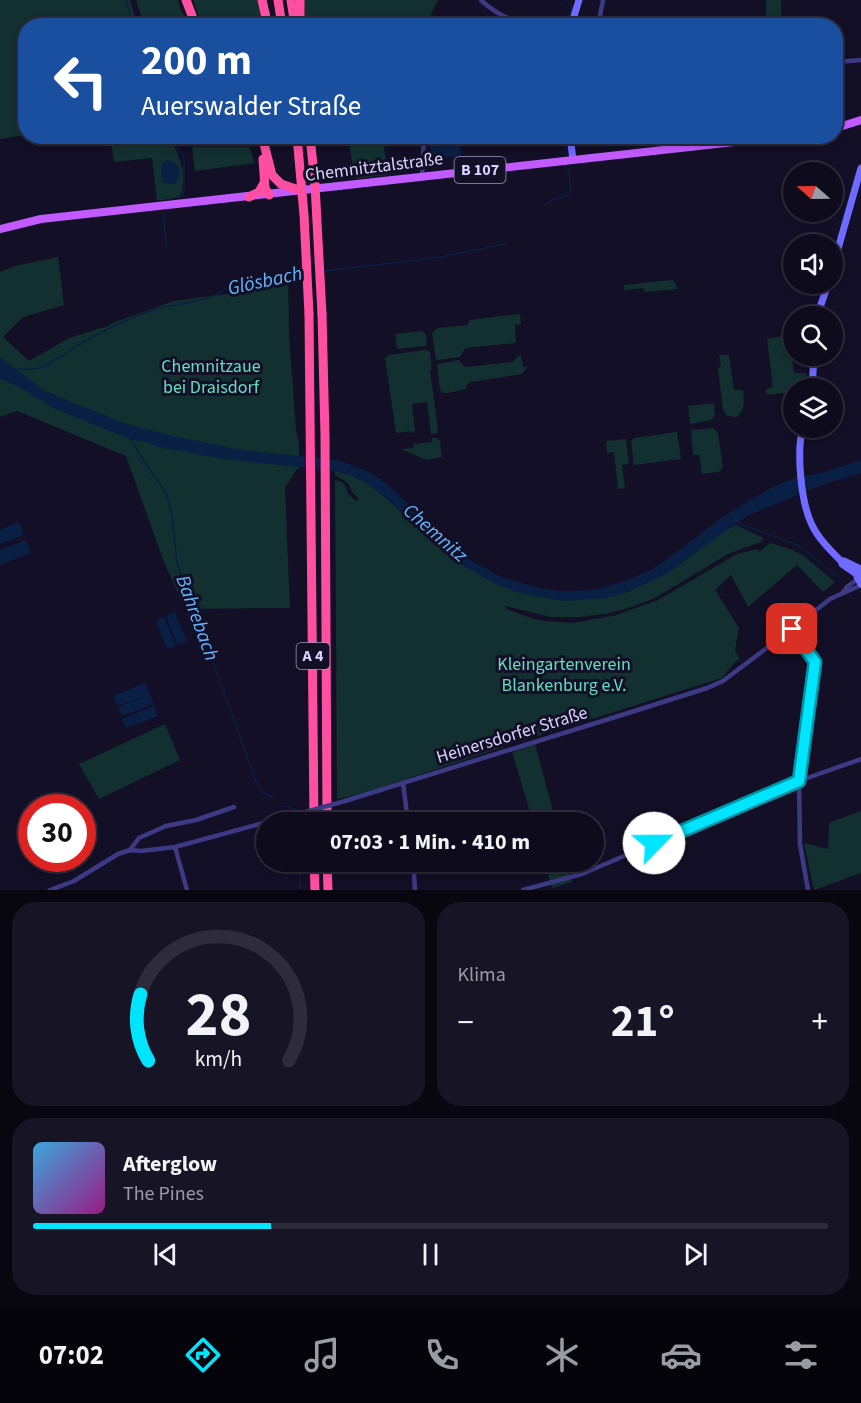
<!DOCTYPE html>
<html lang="de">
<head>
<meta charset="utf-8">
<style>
  :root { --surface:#0e0b1c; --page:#171425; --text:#f1f3f6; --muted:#9b9ba3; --line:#2e2b3b; --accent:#00e5ff }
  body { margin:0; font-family:"Source Sans 3",sans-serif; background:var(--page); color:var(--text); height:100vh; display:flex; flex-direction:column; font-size:22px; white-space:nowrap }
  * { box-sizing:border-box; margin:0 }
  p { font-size:20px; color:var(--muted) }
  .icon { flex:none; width:33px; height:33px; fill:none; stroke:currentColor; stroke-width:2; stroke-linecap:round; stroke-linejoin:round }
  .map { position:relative; height:890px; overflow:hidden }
  .side { display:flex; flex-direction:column; gap:12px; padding:12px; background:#08060f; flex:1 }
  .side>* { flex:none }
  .hud { position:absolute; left:18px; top:18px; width:825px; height:126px; border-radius:24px; box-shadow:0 3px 9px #0003,0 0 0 2px var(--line); background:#1a4fa0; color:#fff; overflow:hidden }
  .needle { width:39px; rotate:290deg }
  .fabs { position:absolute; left:783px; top:162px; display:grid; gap:12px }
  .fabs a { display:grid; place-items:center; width:60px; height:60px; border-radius:50%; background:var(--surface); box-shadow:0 3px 9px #0003,0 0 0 2px var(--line); font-size:30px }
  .speed { position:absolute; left:18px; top:794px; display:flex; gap:12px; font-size:30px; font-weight:700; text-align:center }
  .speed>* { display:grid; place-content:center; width:78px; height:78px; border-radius:50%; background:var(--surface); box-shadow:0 3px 9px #0003,0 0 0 2px var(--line); line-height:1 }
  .speed .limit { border:9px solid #d22; background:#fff; color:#111 }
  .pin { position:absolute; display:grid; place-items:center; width:51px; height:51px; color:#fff; margin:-26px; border-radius:12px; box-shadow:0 3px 9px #0006 }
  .me { position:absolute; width:66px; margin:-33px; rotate:67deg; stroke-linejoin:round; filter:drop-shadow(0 0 4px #0008) }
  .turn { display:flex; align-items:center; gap:21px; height:126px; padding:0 24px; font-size:27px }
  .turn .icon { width:78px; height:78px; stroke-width:2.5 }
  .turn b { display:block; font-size:42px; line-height:51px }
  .big { font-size:45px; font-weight:700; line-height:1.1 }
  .side .tile { flex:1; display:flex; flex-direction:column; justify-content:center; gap:9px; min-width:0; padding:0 21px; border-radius:24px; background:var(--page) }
  .side .dial { align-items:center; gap:0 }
  .dial svg { height:156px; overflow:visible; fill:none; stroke:var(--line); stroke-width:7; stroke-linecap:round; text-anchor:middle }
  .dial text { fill:var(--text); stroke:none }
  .song { display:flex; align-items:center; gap:18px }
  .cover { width:72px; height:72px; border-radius:9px; background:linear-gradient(135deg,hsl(200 70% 55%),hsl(310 70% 35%)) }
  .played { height:6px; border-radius:3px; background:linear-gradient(90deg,var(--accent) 30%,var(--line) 30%) }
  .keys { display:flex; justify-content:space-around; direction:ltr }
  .heat { display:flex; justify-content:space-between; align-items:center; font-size:33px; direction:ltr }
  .side .tiles { flex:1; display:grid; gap:12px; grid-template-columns:1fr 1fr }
  .tile:last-child { grid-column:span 2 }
  .trip { position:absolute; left:256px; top:812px; width:348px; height:60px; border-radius:30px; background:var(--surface); box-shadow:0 3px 9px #0003,0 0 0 2px var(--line); font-weight:700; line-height:60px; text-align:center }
  .menu { display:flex; height:96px; justify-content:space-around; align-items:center; background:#06040b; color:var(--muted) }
  .menu .icon { width:42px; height:42px }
  .menu .active { color:var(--accent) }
  .menu b { font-size:27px; color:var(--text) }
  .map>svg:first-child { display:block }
  .green { fill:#12302f }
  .water { fill:#0a1f44 }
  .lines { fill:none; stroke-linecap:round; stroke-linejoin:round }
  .stream { stroke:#0a1f44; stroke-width:1.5 }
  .street { stroke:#3d3a85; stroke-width:4.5 }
  .secondary { stroke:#6f6bff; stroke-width:7 }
  .primary { stroke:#c25bff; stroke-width:8 }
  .highway { stroke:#ff4fa3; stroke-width:9 }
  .street-bridge { stroke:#3d3a85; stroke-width:4.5 }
  .highway-bridge { stroke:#ff4fa3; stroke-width:9 }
  .route-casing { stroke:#0095a6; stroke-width:15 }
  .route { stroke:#00e5ff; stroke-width:10 }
  .labels { text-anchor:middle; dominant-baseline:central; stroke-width:6; stroke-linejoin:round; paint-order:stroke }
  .shield { fill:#130f26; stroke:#9e99be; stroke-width:1.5 }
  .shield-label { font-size:16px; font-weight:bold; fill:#d9d4ff }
  .street-label { font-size:18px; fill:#d9d4ff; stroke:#130f26 }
  .park-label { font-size:18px; fill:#5fe0c0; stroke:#130f26 }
  .water-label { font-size:20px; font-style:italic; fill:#62b6ff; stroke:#130f26 }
</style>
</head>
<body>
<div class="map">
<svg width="861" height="890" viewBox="0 0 861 890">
  <rect width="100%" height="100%" fill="#130f26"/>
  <g class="green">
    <polygon points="0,0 130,0 137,25 26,26 25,135 0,139"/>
    <polygon points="136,0 178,0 181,11 191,25 144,25"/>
    <polygon points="193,0 259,0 265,25 205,25 199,16"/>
    <polygon points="304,0 438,0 425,26 306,25"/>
    <polygon points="766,0 781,0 781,25 767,25 766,20"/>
    <path d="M110,137H168C180,154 188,176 180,197L157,201L152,158L114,162Z"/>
    <polygon points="348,137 383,137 387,175 355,179"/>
    <polygon points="192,147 249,147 255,163 195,171"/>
    <polygon points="58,257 64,305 23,317 3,337 29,361 69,338 105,327 118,321 174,301 234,293 252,285 267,275 288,271 289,334 296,430 299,444 299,469 297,469 285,488 290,608 185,609 164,562 126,456 17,411 0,417 0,272 15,266"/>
    <polygon points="672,280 674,281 678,289 645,292 643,288 624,290 624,285"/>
    <polygon points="519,314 520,315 521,324 515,325 516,343 465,348 460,357 438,360 436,359 432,333 438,328 467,325 470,320"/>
    <polygon points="421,331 426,334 427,342 426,346 397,349 395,334"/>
    <polygon points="784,336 784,341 790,341 794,373 807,373 803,388 794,388 793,392 767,395 766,389 773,387 767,339"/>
    <polygon points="425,350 430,352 432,370 430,370 438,430 437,433 431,434 427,402 412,404 415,432 412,433 411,431 396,433 385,358 389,355"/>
    <path d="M719,355H729L734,390H743C744,400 746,409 737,417L727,416L723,410L718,369L721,365Z"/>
    <polygon points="518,356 521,356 523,367 527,367 522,374 471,382 467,385 466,389 448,393 442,393 440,389 437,366 439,364 459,360 465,367 513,362"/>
    <polygon points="714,403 715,415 712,420 690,424 688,406"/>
    <polygon points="713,428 718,433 723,467 719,472 702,474 699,455 693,455 691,430"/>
    <polygon points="677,432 681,459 634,465 631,442 634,438"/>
    <polygon points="432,438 437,438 440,442 442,457 427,460 400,449 414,448 413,444 432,442"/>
    <polygon points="626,439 629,464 622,465 625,488 618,489 614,452 607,453 606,443 607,441"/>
    <path d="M335,471L353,476L371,486L387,499L449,555L498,585L605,598L630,591L669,572L718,535L736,525L764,538L761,542L738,550L728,554L655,598L631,607L610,613L582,617H551L505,606L506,609L537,620L573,623L611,616H615L616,615L658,600L737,554L757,549L759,552L770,543L793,550L804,556L835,582L823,592L797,565L748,607L731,575L715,590L739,628L735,650L740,659L735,662L722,678L522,741L504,743V747L364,793L337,799L335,480C348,483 344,486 349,495C350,496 356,501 356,501L359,499L352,492L348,483L335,475Z"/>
    <polygon points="165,724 180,760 99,799 79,764"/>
    <polygon points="535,744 556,822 533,822 512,752"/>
    <polygon points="861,811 861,873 814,890 804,843 828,849 829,823"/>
    <polygon points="544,861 566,861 572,882 552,888"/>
  </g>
  <g class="water">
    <polygon points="460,142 461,156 431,158 430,144"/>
    <path d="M167,160C180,162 183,172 176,183L170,184L163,182L161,173L162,164Z"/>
    <polygon points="0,357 44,390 71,402 127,424 173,436 242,450 337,460 369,472 382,480 472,561 501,577 540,588 559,591 574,591 598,589 627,580 651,570 667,559 720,519 745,503 773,487 794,478 821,473 861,460 861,473 822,485 747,516 669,572 630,591 605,598 564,601 519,593 498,585 467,568 448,555 387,498 371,486 353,476 335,471 223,459 159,447 147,442 132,440 53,408 19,387 0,379"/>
    <polygon points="19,522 24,535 0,544 0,530"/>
    <polygon points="26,540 31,553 0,565 0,550"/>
    <polygon points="175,612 187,641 177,645 166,616"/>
    <polygon points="164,617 176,646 167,649 156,620"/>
    <polygon points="145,683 154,704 122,716 118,707 147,695 117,706 113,696"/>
    <polygon points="154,706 158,716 126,728 122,719"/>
  </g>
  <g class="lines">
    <g class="stream">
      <polyline points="126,0 134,26"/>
      <polyline points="565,0 571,5 571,10 565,26"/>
      <polyline points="169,136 184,157 184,189 182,197"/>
      <polyline points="564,136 566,150"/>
      <polyline points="546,205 552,200 569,195 571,190 568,169"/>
      <polyline points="165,214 164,219 166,245"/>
      <polyline points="325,271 441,257 505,244"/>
      <path d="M16,369C23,369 32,370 39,368C54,363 68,351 82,343C105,330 128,318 153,310C178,302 206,305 227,287C243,292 241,287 255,284C262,282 268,285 274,281C281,277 275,278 282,275C288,273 296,274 302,273"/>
      <polyline points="131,439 141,457 166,493 172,514 177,563 256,781 262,792 275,799"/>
      <polyline points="738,523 797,545 842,579"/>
      <polyline points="858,590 861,592"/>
      <polyline points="284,806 295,809 297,813"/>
      <polyline points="300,861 300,890"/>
    </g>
    <g class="street">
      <path d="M481,0C497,15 509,19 530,26"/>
      <polyline points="598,26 603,0"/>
      <polyline points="836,62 861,60"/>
      <polyline points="422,177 424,136"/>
      <polyline points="843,592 848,586 858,579"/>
      <polyline points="792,629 815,662 799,781 800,844 808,890"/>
      <polyline points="403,783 408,822"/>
      <polyline points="345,801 641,709 707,688 723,681 792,629 830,599 861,585"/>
      <polyline points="267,822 284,818"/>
      <polyline points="175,847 187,890"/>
      <polyline points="130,850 139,838 166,826 196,820 234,807"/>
      <polyline points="413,861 415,890"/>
      <polyline points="50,890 74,881 118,854 130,850 141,851 175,847 267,822"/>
      <polyline points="523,890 582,874 799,781 861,759"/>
    </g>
    <g class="secondary">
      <polyline points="571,26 579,0"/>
      <polyline points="570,136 573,160"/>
      <polyline points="832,270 861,168"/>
      <polyline points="817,316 828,284"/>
      <polyline points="812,388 814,356"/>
      <path d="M803,428C796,451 801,503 812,525C818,538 830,550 841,561L842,564L858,575"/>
      <polyline points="844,561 861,569 857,577 861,584"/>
    </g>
    <g class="primary">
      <polyline points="836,128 861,120"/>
      <polyline points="0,229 41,219 789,136"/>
    </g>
    <g class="highway">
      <polyline points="186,0 196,26"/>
      <polyline points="262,0 268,26"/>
      <polyline points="278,0 282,26"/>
      <polyline points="291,0 295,26"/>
      <polyline points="299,26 300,18 300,0"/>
      <polyline points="262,136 272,175 281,184 302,191"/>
      <polyline points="310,136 315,185"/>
      <polyline points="263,159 265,188 269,195"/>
      <polyline points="249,197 259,192 264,183"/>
      <polyline points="309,314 314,822"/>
      <polyline points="322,314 325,436 327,822"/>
      <polyline points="314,861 315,890"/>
      <polyline points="327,861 328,890"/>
    </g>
    <polyline class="street-bridge" points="284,818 345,801"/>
    <g class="highway-bridge">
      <polyline points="297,136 304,215 309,314"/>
      <polyline points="315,185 322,314"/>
    </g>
  </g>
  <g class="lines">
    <defs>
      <polyline id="route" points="654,843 799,781 815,662 792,629"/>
    </defs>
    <use href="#route" class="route-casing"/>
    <use href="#route" class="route"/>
  </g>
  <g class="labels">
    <g class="shield">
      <rect x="454.5" y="157" width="51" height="26" rx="4.5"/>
      <rect x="296.5" y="643" width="33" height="26" rx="4.5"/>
    </g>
    <g class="shield-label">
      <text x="480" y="170">B 107</text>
      <text x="313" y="656">A 4</text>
    </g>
    <g class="street-label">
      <text transform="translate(374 167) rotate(-7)">Chemnitztalstraße</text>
      <text transform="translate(512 735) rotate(-17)">Heinersdorfer Straße</text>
    </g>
    <g class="park-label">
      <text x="211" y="366">Chemnitzaue<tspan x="211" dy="21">bei Draisdorf</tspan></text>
      <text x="564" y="664">Kleingartenverein<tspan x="564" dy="21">Blankenburg e.V.</tspan></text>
    </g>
    <g class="water-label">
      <text transform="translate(265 281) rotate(-12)">Glösbach</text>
      <text transform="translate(435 533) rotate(41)">Chemnitz</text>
      <text transform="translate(197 618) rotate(70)">Bahrebach</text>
    </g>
  </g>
</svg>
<div class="fabs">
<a><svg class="needle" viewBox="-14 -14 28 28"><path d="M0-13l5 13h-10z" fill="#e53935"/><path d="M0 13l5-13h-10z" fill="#9b9ba3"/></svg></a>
<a><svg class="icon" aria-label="sound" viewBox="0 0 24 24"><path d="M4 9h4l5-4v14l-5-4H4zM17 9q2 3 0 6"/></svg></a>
<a><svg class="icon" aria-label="search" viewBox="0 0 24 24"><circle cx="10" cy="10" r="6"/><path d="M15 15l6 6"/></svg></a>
<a><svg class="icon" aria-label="layers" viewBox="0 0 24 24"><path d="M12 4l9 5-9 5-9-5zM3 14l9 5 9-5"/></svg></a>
</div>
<div class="speed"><div class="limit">30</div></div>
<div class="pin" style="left:792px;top:629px;background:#d93025"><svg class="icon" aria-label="arrive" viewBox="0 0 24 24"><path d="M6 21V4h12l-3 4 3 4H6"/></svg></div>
<svg class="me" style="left:654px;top:843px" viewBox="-20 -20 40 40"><circle r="19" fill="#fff"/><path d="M0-13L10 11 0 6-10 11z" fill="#00e5ff"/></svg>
<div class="trip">07:03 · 1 Min. · 410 m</div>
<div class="hud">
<div class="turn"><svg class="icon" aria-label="left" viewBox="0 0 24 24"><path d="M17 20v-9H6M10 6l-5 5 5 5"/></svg><div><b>200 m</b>Auerswalder Straße</div></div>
</div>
</div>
<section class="side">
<div class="tiles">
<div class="tile dial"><svg viewBox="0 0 100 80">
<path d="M14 69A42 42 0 1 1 86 69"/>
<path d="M14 69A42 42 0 0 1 10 35" stroke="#00e5ff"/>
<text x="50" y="56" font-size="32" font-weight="700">28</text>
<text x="50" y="72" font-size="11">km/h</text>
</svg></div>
<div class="tile"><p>Klima</p>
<div class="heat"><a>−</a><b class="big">21°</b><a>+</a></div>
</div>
<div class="tile">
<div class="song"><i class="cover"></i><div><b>Afterglow</b><p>The Pines</p></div></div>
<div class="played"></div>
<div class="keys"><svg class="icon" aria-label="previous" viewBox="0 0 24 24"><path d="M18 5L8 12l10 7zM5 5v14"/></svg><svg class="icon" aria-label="pause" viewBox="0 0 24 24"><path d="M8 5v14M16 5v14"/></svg><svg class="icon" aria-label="next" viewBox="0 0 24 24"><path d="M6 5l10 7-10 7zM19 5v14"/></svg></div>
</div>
</div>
</section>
<nav class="menu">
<b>07:02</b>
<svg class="icon active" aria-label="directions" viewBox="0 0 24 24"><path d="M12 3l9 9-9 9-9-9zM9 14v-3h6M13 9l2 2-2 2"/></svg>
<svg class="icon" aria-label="music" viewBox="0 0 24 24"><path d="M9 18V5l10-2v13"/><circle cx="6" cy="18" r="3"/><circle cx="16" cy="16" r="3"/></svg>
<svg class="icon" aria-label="phone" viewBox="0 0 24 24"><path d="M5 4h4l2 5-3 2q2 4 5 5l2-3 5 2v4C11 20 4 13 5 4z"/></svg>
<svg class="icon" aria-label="climate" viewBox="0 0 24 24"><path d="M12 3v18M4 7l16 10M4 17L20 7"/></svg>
<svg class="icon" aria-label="car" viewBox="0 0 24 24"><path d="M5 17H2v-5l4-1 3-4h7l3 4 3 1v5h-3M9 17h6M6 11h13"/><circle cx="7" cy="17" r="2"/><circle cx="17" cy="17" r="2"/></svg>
<svg class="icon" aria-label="filters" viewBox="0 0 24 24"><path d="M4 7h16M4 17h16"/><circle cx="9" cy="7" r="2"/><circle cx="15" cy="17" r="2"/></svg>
</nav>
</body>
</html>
